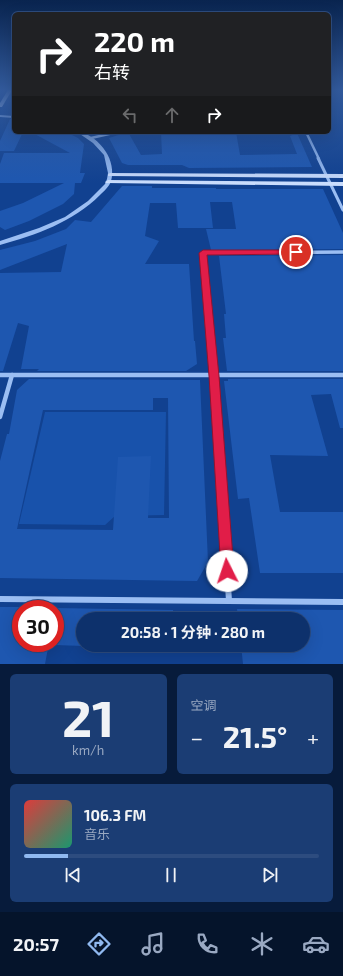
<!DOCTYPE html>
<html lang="zh">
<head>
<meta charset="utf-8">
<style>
  :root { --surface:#0d316c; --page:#1b3d74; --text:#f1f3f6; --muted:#9aa9c2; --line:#2d4c7f; --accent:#90b9f0 }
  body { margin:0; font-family:"Exo 2","Noto Sans SC",sans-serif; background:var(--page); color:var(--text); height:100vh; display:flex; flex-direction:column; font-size:15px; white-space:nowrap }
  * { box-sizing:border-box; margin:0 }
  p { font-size:13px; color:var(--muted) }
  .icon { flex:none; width:22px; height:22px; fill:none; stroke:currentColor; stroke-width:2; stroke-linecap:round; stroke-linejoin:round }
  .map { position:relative; height:664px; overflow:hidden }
  .side { display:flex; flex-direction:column; gap:10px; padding:10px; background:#071b3b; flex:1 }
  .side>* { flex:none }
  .top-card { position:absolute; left:12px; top:12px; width:319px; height:122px; border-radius:6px; box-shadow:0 4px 16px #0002,0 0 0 1px var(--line); background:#202124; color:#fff; overflow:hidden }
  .speed { position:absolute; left:12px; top:600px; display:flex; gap:8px; font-size:20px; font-weight:700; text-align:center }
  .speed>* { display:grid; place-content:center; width:52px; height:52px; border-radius:50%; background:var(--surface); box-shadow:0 4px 16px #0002,0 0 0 1px var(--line); line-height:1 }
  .speed .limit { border:6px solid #d22; background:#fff; color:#111 }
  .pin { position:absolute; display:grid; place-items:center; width:34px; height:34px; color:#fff; margin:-17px; border:2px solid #fff; border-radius:50%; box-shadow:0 1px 4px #0007 }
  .me { position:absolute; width:44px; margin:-22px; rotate:356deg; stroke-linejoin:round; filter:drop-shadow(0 0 3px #0008) }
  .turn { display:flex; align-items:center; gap:14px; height:84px; padding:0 16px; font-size:18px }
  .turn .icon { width:52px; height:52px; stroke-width:2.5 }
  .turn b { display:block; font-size:28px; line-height:34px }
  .lanes { display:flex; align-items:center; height:38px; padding:0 16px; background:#0003; justify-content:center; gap:20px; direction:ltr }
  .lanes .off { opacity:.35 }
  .big { font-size:30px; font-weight:700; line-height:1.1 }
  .side .card { flex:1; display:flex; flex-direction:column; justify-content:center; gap:6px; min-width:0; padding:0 14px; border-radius:6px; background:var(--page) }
  .side .dial { align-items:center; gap:0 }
  .dial b { font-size:52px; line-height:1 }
  .song { display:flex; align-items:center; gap:12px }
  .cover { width:48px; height:48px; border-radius:6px; background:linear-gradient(135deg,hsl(0 70% 55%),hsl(160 70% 35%)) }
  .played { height:4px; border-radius:2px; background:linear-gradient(90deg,var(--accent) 15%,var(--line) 15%) }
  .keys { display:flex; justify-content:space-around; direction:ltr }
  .heat { display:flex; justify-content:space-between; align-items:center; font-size:22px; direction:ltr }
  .side .tiles { flex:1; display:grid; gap:10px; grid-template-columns:1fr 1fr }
  .card:last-child { grid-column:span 2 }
  .trip { position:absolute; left:76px; top:612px; width:234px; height:40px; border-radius:20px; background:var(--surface); box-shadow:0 4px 16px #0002,0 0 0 1px var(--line); font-weight:700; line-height:40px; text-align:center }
  .tab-bar { display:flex; height:64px; justify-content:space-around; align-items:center; background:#05142b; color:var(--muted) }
  .tab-bar .icon { width:28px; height:28px }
  .tab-bar .active { color:var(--accent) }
  .tab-bar b { font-size:18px; color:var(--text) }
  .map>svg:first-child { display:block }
  .green { fill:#1852ab }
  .building { fill:#1e57b0; fill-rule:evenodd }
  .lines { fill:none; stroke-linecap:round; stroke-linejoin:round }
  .minor-far4 { stroke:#9bbef3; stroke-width:2.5 }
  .minor-far3 { stroke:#9bbef3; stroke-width:3 }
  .minor-far2 { stroke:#9bbef3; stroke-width:3.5 }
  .minor-far1 { stroke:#9bbef3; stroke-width:4.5 }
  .minor { stroke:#9bbef3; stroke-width:6 }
  .tertiary { fill:#9bbef3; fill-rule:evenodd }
  .secondary { fill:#caddfd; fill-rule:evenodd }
  .route { fill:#e11d48; stroke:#92132f }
</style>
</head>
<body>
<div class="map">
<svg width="343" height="664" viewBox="0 0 343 664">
  <rect width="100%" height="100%" fill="#114190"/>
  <polygon class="green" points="45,412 166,412 164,515 115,516 105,525 19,524"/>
  <g class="building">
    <polygon points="10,119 14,119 14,132 23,132 14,151 0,151 0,141"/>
    <polygon points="31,132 66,132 78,138 84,144 80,173 85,173 81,183 75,183 74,194 63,204 29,221 5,230 0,227 0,211 23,203 64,183 0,183 0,164 4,153 70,153"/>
    <polygon points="128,132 141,155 162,154 161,132 236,132 240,155 297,154 290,136 297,133 312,167 189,168 182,165 128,165 122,163 109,138"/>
    <polygon points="122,186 152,186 152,188 216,188 216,189 323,189 343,233 343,249 211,250 206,229 236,229 232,202 210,202 213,228 178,228 176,203 150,203 145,236 159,241 145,264 189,264 194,341 195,341 197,364 186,371 37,371 39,369 21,369 29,326 18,323 3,371 0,371 0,273 61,272 67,244 0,270 0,250 35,241 66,229 75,220 91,222"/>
    <polygon points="343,255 343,371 227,371 223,338 226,338 224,314 226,314 219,256"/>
    <path d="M29,379L200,380L208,562L197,581L0,578V461L7,434H9L17,390ZM153,398H168L169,518H148L151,456L118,457L113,530L17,529L43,410H153Z"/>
    <polygon points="228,379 343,379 343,428 340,428 331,394 311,395 328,456 270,455 280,512 343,512 343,573 260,573 249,498 238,499 224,381 228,381"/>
    <polygon points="0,607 21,607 21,643 49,643 45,664 0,664"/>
    <polygon points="55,608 173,610 173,619 83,619 83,646 55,645"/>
    <polygon points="237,609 343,610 343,664 243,664 241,645 303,645 303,619 238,619"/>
  </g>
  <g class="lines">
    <g class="minor-far4">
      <polyline points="306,132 319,159"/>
      <polyline points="91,138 118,132"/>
    </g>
    <polyline class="minor-far3" points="318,158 343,210"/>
    <polyline class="minor-far2" points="212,353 203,253 343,252"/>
    <g class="minor-far1">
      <polyline points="212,352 222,491"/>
      <polyline points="0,375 343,375"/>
      <polyline points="0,417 12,375"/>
    </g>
    <g class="minor">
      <polyline points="222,490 229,601"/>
      <polyline points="0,599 343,602"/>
    </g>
    <g class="tertiary">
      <polygon points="0,115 14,116 14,118 0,117"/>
      <path d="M77,132C88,132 100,142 106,152C111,159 114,172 111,181C109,187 104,191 100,195C73,222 36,235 0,245V241L39,228L65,217L88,201L105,184L107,179L108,173L104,155L93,143Z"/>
    </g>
    <g class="secondary">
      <polygon points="8,90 12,90 2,107 0,107 0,103"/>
      <polygon points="110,173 343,174 343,178 108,176 108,174"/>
      <polygon points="108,180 343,182 343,186 106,183 105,182"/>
    </g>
  </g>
  <linearGradient id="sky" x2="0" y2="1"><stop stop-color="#09244f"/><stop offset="0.49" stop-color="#325a9c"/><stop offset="1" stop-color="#325a9c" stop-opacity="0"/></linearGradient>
  <rect width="343" height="183" fill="url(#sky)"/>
  <polygon class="route" points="203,250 296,250 300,252 296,254 207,255 219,376 234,571 232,575 227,577 223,575 221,571 209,376 199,253"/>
</svg>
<div class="speed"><div class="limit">30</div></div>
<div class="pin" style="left:296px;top:252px;background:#d93025"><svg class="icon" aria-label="arrive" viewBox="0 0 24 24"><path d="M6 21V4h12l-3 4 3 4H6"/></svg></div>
<svg class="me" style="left:227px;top:571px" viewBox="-20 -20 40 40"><circle r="19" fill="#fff"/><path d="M0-13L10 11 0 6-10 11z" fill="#e11d48"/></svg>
<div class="trip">20:58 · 1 分钟 · 280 m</div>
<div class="top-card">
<div class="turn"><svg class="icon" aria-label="right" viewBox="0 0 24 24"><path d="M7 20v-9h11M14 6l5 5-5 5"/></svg><div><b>220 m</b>右转</div></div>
<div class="lanes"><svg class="icon off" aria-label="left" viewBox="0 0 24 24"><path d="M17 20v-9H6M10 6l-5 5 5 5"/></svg><svg class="icon off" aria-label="ahead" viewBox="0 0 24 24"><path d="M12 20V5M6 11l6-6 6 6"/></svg><svg class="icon" aria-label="right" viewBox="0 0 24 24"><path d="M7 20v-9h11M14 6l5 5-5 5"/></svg></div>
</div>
</div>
<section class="side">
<div class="tiles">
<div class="card dial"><b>21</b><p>km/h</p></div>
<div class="card"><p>空调</p>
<div class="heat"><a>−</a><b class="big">21.5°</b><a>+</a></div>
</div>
<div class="card">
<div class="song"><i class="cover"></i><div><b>106.3 FM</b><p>音乐</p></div></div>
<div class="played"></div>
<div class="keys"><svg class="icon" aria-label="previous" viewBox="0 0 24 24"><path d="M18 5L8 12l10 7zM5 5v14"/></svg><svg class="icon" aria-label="pause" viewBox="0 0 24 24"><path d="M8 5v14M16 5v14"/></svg><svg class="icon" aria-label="next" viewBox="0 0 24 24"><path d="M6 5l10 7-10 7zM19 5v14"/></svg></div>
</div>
</div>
</section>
<nav class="tab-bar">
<b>20:57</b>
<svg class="icon active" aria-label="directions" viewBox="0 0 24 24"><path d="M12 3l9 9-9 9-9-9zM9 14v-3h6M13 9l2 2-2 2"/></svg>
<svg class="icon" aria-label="music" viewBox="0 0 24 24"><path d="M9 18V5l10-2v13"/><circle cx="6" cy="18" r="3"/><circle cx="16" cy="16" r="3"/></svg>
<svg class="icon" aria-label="phone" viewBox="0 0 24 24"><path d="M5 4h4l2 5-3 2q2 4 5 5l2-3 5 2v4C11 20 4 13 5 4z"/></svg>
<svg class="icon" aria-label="climate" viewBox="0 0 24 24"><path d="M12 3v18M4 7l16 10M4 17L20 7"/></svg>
<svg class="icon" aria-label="car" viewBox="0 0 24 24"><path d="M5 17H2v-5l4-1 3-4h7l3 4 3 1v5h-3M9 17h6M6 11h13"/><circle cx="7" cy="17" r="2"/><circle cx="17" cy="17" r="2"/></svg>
</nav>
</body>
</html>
